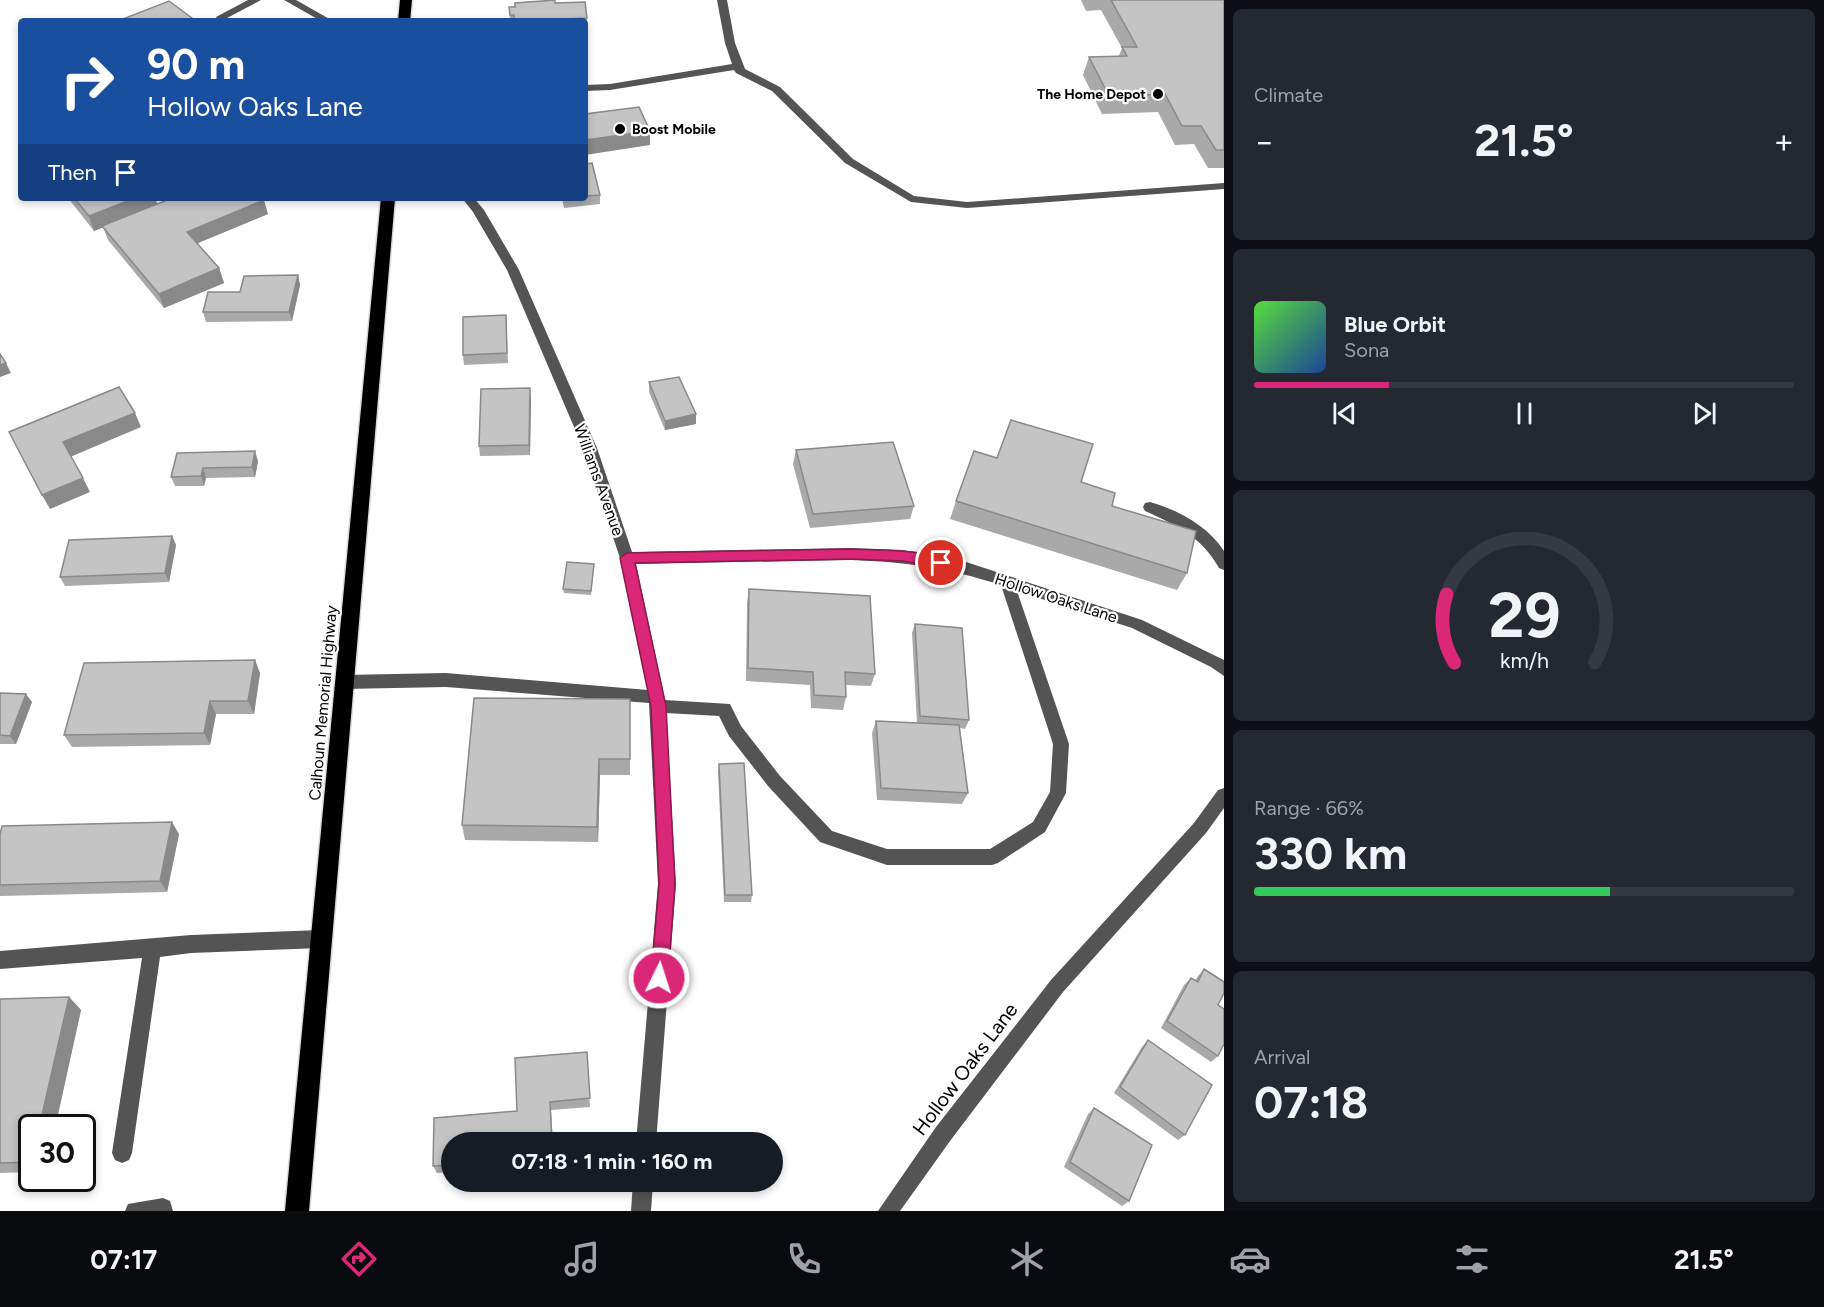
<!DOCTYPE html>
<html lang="en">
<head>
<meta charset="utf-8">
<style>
  :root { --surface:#171b24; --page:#242831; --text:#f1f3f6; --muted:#9ea1a6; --line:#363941; --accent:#db2777 }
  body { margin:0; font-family:Figtree,sans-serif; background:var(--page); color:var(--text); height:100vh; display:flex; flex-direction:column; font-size:22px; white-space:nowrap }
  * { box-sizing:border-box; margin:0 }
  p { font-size:20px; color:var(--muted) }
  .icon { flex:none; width:33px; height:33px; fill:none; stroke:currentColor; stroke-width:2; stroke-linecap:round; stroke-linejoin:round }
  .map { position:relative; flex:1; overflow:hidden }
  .sheet { display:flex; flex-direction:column; gap:9px; padding:9px; background:#0d0f14; width:600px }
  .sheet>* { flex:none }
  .top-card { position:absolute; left:18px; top:18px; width:570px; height:183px; border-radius:6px; box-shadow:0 3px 9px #0003; background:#1a4fa0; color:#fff; overflow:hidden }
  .speed { position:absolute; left:18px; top:1114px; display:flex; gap:12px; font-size:30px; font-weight:700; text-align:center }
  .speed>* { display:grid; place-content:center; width:78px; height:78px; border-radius:50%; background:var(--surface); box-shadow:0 3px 9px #0003; line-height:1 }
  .speed .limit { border:3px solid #111; border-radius:9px; background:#fff; color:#111 }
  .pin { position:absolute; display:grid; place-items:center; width:51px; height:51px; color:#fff; margin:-26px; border:3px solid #fff; border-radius:50%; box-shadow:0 2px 6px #0007 }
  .me { position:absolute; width:66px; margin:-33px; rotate:4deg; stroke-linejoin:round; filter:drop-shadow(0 0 4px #0008) }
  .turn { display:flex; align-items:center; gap:21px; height:126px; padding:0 30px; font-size:27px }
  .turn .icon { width:78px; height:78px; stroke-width:2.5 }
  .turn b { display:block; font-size:42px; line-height:51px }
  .then { display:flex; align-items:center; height:57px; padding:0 30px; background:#0003; gap:12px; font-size:22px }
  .big { font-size:45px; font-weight:700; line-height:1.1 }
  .sheet .tile { flex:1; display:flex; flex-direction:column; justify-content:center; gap:9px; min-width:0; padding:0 21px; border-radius:9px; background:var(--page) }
  .sheet .dial { align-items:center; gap:0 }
  .dial svg { height:156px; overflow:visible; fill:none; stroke:var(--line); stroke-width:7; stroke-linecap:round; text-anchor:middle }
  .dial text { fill:var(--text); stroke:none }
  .song { display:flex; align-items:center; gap:18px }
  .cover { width:72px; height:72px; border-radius:9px; background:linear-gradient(135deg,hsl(110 70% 55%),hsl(220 70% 35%)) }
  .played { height:6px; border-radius:3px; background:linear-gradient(90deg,var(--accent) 25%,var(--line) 25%) }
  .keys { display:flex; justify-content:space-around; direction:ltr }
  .heat { display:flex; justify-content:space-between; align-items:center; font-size:33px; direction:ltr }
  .charge { height:9px; border-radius:4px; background:linear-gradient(90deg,#34c759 66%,var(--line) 0) }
  .trip { position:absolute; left:441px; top:1132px; width:342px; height:60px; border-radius:30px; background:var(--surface); box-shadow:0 3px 9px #0003; font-weight:700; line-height:60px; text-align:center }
  .menu { display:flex; height:96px; justify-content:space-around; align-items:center; background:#090b0e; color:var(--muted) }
  .menu .icon { width:42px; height:42px }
  .menu .current { color:var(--accent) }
  .menu b { font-size:27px; color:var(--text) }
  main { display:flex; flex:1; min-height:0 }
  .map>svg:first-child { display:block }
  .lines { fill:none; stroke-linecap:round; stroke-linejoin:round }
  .highway-casing { stroke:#dbdbdb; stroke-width:3 }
  .minor { fill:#545454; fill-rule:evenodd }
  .highway { fill:#000; fill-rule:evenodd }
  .wall { fill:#a9a9a9 }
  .shaded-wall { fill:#898989 }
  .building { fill:#c4c4c4; stroke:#898989; stroke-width:1.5 }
  .route { fill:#db2777; stroke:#8e194d; stroke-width:1.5 }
  .poi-dot { fill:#000; stroke:#fff; stroke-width:2 }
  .labels { text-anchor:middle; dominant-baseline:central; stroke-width:4.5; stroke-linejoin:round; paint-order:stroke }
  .far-poi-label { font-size:14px; font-weight:bold; fill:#000; stroke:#fff; text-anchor:end }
  .street-label { font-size:16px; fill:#000; stroke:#fff }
  .near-street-label { font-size:20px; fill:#000; stroke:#fff }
</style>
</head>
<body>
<main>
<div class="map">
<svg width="1224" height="1211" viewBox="0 0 1224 1211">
  <rect width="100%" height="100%" fill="#fff"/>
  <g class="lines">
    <defs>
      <g id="highway">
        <polygon points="400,0 412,0 410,21 398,21"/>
        <polygon points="381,198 395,198 309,1211 285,1211"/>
      </g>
    </defs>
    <use href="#highway" class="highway-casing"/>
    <g class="minor">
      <polygon points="248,0 261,0 227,18 230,21 219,21 216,17"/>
      <polygon points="284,0 296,0 333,21 321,21"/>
      <polygon points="717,0 727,0 735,43 745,69 780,87 853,159 914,196 967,202 1224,183 1224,189 967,208 911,202 845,163 772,91 736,73 734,70 610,90 585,91 585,85 610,84 732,64 725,43"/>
      <path d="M462,198H474L484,210L519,270L597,448L632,552L851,548L903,550L960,560L1142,620L1224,660V676L1211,667L1132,628L1017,591L1069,744L1066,793L1045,832L998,863L992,865H887L820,842L768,786L729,736L719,716L666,713L676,884L656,1143H636L658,884L649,703L446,687L344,689L338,687L336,682L338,677L344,675L446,673L648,690L620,558L583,448L507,270L473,212ZM851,560C906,562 948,568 1001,585L1053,744L1050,792L1033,822L990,849H887L832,831L780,776L741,726L730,704L665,700L636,564Z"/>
      <path d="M1150,502C1178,510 1208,526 1224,551V570L1219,568C1202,537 1176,525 1145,511L1143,507L1145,503Z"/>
      <polygon points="1224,788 1224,808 1206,833 1063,992 950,1141 900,1211 878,1211 936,1127 1051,980 1194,823 1218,790"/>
      <polygon points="321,930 327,933 330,939 327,945 321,948 191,953 160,957 132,1153 129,1160 122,1163 115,1160 112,1153 142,958 0,969 0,951 191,935"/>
      <polygon points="633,1182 653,1182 651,1211 631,1211"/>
      <polygon points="163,1198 170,1201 173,1211 125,1211 128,1204"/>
    </g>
    <use href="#highway" class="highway"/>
  </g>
  <g class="wall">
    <polygon points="1081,0 1224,0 1224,168 1208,168 1194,144 1175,145 1158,112 1102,114 1083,75 1089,57 1119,56 1122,48 1101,10 1086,11"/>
    <polygon points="555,3 587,18 587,27 585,28 585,21 510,21 509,7"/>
    <polygon points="585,164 600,195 600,204 564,208 562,198 585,198"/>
    <polygon points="68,198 155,198 157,204 268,214 197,243 219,268 224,283 164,308 108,240 103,227 94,231"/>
    <polygon points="298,275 300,285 292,321 206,322 203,312 240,292"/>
    <polygon points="506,315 508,363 464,365 463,355"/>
    <polygon points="649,382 696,424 665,430 649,392"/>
    <polygon points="531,398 530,455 480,456 479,446"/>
    <polygon points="796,450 914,506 910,519 810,528 793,464"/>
    <polygon points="177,453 258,461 255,477 206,478 204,486 175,486 171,477"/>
    <polygon points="1081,482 1112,506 1187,573 1177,590 950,519 956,501"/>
    <polygon points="172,536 176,545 169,582 65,586 60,577"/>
    <polygon points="594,564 591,595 564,593 563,589"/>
    <polygon points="749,589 875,674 871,686 846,685 846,697 843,710 811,708 810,685 746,681 747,603"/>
    <polygon points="915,624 969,720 965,729 960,728 968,793 962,804 877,800 872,733 876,721 917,723 912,633"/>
    <polygon points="260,673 254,714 216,714 210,745 72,747 64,735"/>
    <polygon points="0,693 32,702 16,744 0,744"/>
    <polygon points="630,699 630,775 600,775 598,842 465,840 462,825"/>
    <polygon points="719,764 752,895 751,902 724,902 718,772"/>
    <polygon points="0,834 179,834 167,892 0,896"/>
    <polygon points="1204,969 1218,1005 1218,1056 1211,1062 1161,1028 1184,985 1191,978 1195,981 1198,976"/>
    <polygon points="69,997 81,1010 55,1128 32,1128 32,1172 0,1173 0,999"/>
    <polygon points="1148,1040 1185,1135 1178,1140 1114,1093 1142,1047"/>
    <polygon points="587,1052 590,1107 551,1110 553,1143 452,1143 452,1172 437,1173 433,1166 434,1118 517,1111 515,1058"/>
    <polygon points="1094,1108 1129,1201 1122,1206 1064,1167 1088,1114"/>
  </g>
  <g class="shaded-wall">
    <polygon points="650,131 650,145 585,155 585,140"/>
    <polygon points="135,198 155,198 158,206 94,231 89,216"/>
    <polygon points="264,200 268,214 191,246 187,232"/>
    <polygon points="219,268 224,283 164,308 159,294"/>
    <polygon points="298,275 300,285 292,321 289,312"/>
    <polygon points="6,363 11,373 0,377 0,365"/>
    <polygon points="530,388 531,398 530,455 529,445"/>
    <polygon points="135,413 141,427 70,457 63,442"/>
    <polygon points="696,414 696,424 665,430 665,421"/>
    <polygon points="255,451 258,461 255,477 252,467"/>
    <polygon points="203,468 206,478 204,486 201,476"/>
    <polygon points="83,478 90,492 50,509 42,495"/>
    <polygon points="172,536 176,545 169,582 165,573"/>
    <polygon points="255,660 260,673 254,714 248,701"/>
    <polygon points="26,694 32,702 16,744 10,736"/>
    <polygon points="210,701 216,714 210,745 204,733"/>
    <polygon points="599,759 600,775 598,842 597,827"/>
    <polygon points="172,822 179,834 167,892 160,881"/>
    <polygon points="69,997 81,1010 55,1128 39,1128"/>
  </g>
  <g class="building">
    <polygon points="555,0 555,3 585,2 587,18 564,19 564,21 533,21 533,19 514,19 514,15 510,15 509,7 515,7 515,3"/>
    <polygon points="1111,0 1224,0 1224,150 1216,150 1201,126 1182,126 1165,94 1109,96 1089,57 1127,56 1122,47 1137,47"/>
    <polygon points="169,1 196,21 118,21"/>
    <polygon points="639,107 650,131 585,140 585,114"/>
    <polygon points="592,163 600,195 585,196 585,164"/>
    <polygon points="74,198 135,198 89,216"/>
    <polygon points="172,198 262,198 264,200 187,232 219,268 159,294 102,226"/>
    <polygon points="298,275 289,312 203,312 208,292 240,292 244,276"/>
    <polygon points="506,315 507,353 463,355 463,317"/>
    <polygon points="0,354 6,363 0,365"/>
    <polygon points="679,377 696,414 665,421 649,382"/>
    <polygon points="119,387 135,413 63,442 83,478 42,495 9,432"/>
    <polygon points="530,388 529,445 479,446 481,389"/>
    <polygon points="1011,420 1093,444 1081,482 1115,493 1112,506 1196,531 1187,573 956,501 974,451 997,458"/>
    <polygon points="893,442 914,506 813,514 796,450"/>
    <polygon points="255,451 252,467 203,468 201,476 171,477 177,453"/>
    <polygon points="172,536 165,573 60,577 69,540"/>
    <polygon points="567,562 594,564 591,591 563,589"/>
    <polygon points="749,589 870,596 875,674 845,672 846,697 814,695 813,672 748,668"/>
    <polygon points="915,624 962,628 969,720 920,716"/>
    <polygon points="255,660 248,701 210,701 204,733 64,735 84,663"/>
    <polygon points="0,693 26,694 10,736 0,735"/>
    <polygon points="474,698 630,699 630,759 599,759 597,827 462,825"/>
    <polygon points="876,721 959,725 968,793 881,788"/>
    <polygon points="744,763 752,895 725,895 719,764"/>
    <polygon points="172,822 160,881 0,885 0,834 2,826"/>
    <polygon points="1204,969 1224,982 1224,993 1218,1005 1224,1009 1224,1044 1218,1056 1167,1021 1191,978 1198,982"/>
    <polygon points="69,997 39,1128 32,1128 31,1162 0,1163 0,999"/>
    <polygon points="1148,1040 1212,1085 1185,1135 1120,1087"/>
    <polygon points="587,1052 590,1098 550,1102 552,1143 452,1143 452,1165 433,1166 434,1118 517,1111 515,1058"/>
    <polygon points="1094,1108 1152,1145 1129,1201 1070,1162"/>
  </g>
  <path class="route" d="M851,549C869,550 938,549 947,563L941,568L903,561L851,559L635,563L666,706L675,884L668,978L665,984L659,986L653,984L651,978L659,884L651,706L620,558L627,553Z"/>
  <g class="poi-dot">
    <circle cx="1158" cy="94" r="6"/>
    <circle cx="620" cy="129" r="6"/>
  </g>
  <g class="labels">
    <g class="far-poi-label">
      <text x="1146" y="94">The Home Depot</text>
      <text x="632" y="129" text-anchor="start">Boost Mobile</text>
    </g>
    <g class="street-label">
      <text transform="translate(599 480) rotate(70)">Williams Avenue</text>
      <text transform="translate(1056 598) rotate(18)">Hollow Oaks Lane</text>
      <text transform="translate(323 703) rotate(-85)">Calhoun Memorial Highway</text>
    </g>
    <g class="near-street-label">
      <text transform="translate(965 1069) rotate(-53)">Hollow Oaks Lane</text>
    </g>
  </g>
</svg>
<div class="speed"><div class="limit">30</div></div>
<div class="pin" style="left:941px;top:563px;background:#d93025"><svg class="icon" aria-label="arrive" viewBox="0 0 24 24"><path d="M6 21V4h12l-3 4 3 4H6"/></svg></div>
<svg class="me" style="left:659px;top:978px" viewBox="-20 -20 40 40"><circle r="17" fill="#db2777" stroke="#fff" stroke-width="3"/><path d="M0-11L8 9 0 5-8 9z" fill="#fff"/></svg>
<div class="trip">07:18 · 1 min · 160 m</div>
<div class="top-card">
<div class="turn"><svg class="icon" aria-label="right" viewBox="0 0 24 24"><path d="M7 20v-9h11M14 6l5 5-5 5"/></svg><div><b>90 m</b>Hollow Oaks Lane</div></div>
<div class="then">Then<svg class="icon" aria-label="arrive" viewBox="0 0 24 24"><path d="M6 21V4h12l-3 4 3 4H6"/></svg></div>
</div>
</div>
<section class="sheet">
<div class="tile"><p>Climate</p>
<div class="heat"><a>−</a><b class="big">21.5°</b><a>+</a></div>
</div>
<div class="tile">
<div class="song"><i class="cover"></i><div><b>Blue Orbit</b><p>Sona</p></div></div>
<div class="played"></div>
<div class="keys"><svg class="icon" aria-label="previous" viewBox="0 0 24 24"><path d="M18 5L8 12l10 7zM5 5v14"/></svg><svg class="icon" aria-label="pause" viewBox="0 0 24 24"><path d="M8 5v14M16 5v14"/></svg><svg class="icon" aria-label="next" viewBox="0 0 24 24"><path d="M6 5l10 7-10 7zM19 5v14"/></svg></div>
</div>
<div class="tile dial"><svg viewBox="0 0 100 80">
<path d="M14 69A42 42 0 1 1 86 69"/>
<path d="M14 69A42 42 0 0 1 10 34" stroke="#db2777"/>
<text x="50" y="56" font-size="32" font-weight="700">29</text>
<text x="50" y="72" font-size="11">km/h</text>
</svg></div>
<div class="tile"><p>Range · 66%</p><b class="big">330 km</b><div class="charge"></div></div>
<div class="tile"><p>Arrival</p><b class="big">07:18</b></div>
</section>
</main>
<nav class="menu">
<b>07:17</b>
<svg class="icon current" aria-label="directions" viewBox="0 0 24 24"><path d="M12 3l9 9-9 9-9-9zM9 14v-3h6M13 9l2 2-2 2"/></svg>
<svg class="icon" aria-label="music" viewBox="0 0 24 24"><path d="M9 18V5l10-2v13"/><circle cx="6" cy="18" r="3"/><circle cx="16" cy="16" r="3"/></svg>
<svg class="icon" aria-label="phone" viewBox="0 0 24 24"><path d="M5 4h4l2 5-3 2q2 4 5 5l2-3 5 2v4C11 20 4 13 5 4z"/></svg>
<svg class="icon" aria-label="climate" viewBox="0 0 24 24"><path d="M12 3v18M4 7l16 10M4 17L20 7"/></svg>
<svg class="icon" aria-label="car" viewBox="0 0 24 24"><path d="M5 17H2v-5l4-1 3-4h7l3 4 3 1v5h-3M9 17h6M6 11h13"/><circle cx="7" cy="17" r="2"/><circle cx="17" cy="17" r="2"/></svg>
<svg class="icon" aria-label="filters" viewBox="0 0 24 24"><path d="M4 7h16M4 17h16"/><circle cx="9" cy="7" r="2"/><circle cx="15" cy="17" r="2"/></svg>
<b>21.5°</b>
</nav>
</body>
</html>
